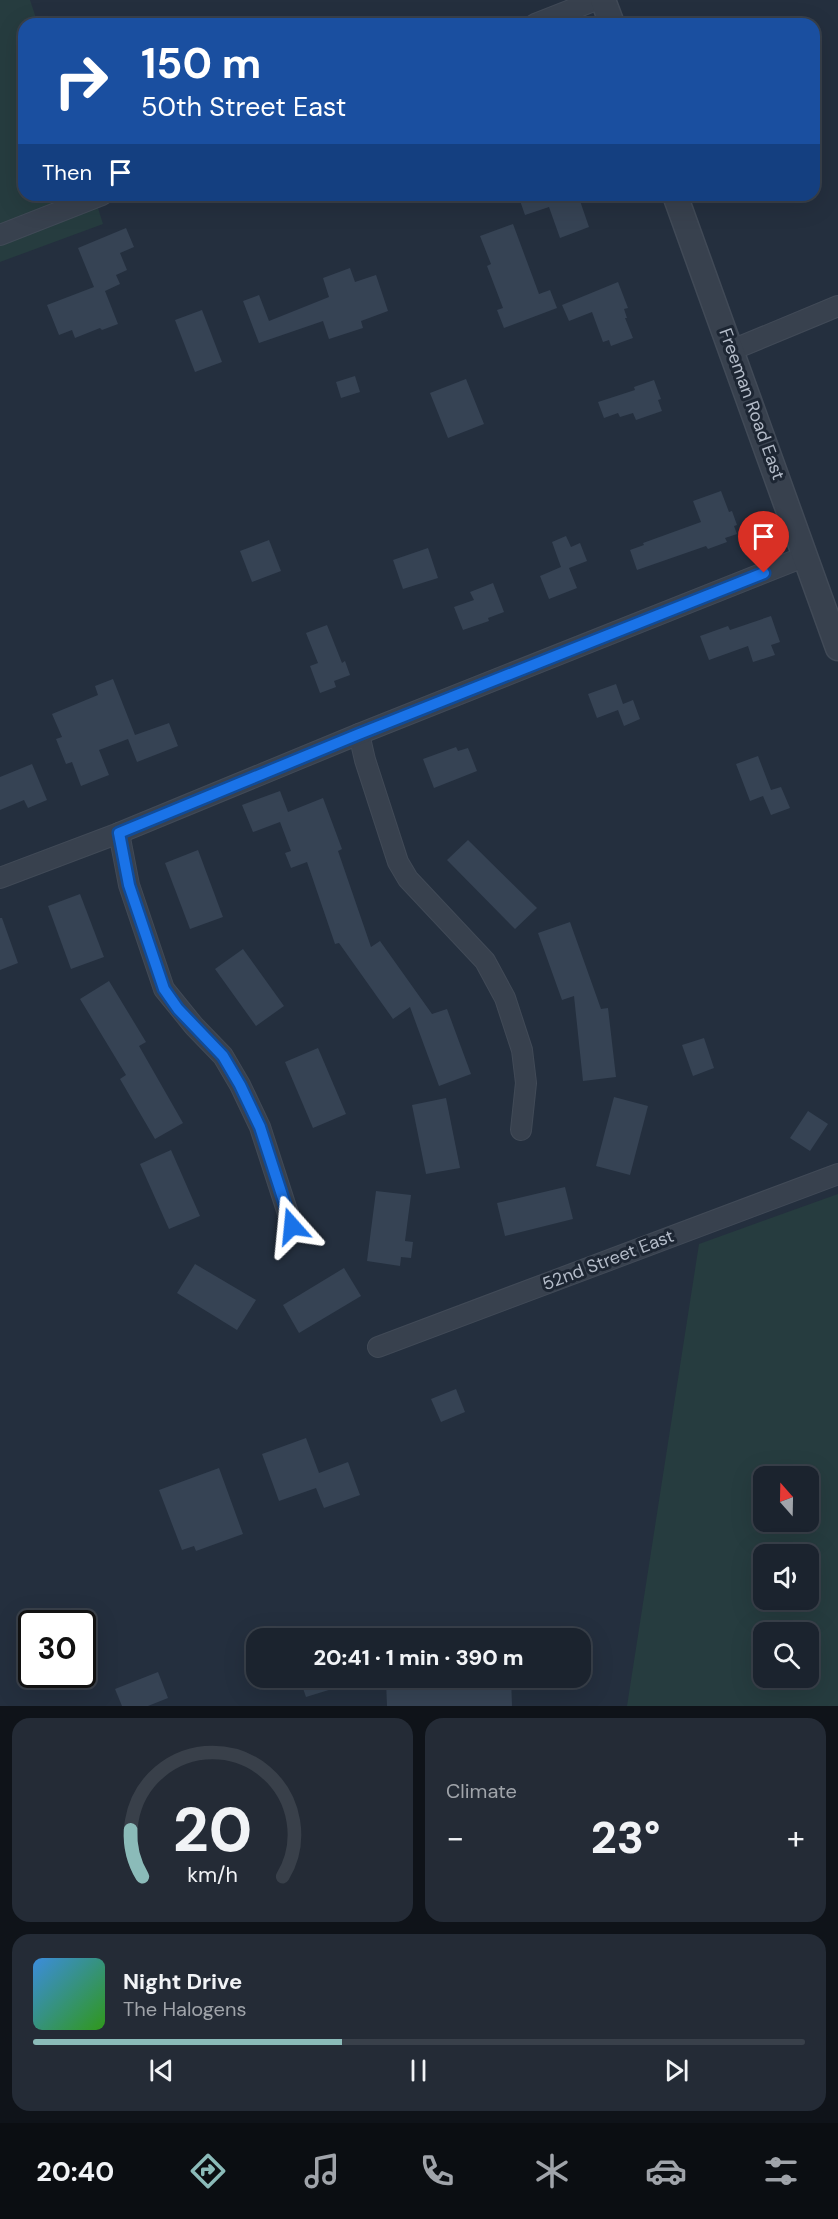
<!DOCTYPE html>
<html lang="en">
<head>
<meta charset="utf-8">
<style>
  :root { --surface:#1b232e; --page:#242b36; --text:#f1f3f6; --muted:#a0a4aa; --line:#39404a; --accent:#8bbbb9 }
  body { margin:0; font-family:"DM Sans",sans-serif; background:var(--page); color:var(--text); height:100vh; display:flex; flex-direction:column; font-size:22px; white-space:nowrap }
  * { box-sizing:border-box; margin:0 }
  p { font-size:20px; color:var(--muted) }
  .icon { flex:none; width:33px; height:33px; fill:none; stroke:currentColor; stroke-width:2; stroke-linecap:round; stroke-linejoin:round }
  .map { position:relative; height:1706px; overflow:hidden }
  .details { display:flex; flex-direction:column; gap:12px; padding:12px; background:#0f1319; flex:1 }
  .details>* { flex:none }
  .guide { position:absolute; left:18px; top:18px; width:802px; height:183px; border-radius:18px; box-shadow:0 6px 24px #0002,0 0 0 2px var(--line); background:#1a4fa0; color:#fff; overflow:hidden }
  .needle { width:39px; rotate:340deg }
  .buttons { position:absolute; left:753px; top:1466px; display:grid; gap:12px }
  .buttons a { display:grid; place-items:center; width:66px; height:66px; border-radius:12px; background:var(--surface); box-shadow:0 6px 24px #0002,0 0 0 2px var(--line); font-size:30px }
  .speed { position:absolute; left:18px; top:1610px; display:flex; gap:12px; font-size:30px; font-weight:700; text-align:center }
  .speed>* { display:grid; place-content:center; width:78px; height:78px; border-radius:50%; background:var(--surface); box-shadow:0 6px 24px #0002,0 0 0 2px var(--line); line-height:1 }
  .speed .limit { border:3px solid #111; border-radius:9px; background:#fff; color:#111 }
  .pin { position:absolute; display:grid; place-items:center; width:51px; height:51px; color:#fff; margin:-62px -26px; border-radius:50% 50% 50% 0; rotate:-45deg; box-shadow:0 0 6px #0007 }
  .pin .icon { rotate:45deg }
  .me { position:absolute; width:66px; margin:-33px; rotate:342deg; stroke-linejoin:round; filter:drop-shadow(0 0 4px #0008) }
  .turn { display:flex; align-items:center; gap:21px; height:126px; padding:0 24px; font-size:27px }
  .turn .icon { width:78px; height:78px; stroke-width:2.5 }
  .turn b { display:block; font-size:42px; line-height:51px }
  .then { display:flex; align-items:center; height:57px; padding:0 24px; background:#0003; gap:12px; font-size:22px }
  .big { font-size:45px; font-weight:800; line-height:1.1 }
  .details .widget { flex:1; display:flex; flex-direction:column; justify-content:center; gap:9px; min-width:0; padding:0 21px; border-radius:18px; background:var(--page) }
  .details .dial { align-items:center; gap:0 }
  .dial svg { height:156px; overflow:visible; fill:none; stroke:var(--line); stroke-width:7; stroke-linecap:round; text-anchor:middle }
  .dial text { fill:var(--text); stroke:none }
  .song { display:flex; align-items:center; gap:18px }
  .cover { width:72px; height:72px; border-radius:9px; background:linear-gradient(135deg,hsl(210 70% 55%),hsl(110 70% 35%)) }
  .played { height:6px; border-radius:3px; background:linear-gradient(90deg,var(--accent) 40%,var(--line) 40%) }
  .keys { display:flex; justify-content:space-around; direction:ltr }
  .heat { display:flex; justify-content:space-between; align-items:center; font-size:33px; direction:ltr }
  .details .tiles { flex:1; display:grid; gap:12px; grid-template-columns:1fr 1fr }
  .widget:last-child { grid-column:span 2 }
  .trip { position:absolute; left:246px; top:1628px; width:345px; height:60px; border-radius:18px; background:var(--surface); box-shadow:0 6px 24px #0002,0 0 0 2px var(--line); font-weight:800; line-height:60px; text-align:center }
  .tab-bar { display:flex; height:96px; justify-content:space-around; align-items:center; background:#0b0e12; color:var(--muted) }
  .tab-bar .icon { width:42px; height:42px }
  .tab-bar .on { color:var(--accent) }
  .tab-bar b { font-size:27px; color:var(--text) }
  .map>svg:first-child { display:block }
  .green { fill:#263c3f; fill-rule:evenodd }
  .building { fill:#364354 }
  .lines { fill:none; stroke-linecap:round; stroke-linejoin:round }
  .minor-casing { stroke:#414a57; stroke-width:22 }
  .tertiary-casing { stroke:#414a57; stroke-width:27 }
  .minor { stroke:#38414e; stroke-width:20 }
  .tertiary { stroke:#38414e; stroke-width:24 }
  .route-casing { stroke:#114b97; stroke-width:15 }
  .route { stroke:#1a73e8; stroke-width:10 }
  .labels { text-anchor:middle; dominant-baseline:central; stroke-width:6; stroke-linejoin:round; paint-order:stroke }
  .street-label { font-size:18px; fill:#b4bcc9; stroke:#1d2633 }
</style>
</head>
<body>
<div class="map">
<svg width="838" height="1706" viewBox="0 0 838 1706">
  <rect width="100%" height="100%" fill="#242f3e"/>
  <g class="green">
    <polygon points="0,0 30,0 38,24 24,24 24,195 94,195 103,224 0,262"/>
    <path d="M838,1194V1706H627L699,1244ZM764,1476H808V1521H764ZM764,1554H808V1599H764ZM764,1632H808V1677H764Z"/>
  </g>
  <g class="building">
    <polygon points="518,195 578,195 589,227 560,238 549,207 525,215"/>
    <polygon points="513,224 539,294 550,290 557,308 504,328 497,310 503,308 487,266 491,264 480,236"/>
    <polygon points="126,228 134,247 120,253 127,270 116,275 120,284 105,291 118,324 102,330 100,328 75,338 72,330 59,335 47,305 94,287 78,248"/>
    <polygon points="350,268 355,282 376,275 388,311 361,321 363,328 329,339 323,321 259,343 243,301 259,295 269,321 329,297 323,278"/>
    <polygon points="618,282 628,308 624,309 627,318 625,318 633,338 611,346 609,340 603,342 592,312 569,321 562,305"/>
    <polygon points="202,310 222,362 195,372 175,320"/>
    <polygon points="355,376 360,392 341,398 336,382"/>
    <polygon points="466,379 484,424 448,438 430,393"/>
    <polygon points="654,380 661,399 658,400 662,411 636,420 633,413 620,417 618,413 604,418 598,402 635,390 634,387"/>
    <polygon points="721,491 729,512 732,511 737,525 734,526 737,534 725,538 727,542 708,549 706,546 637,570 630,550 644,545 643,543 701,522 693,501"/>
    <polygon points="566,536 571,547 580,543 587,561 569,568 577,588 549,599 540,576 561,567 552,542"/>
    <polygon points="269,540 281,571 252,582 240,551"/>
    <polygon points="428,548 438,578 403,589 393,560"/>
    <polygon points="493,583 504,612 488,618 489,621 463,630 454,607 474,600 470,592"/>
    <polygon points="771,616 780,642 771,645 775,655 753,662 748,646 709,660 700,636 728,626 730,630"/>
    <polygon points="327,625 342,663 345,661 350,675 334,681 336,687 320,693 310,666 318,663 306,633"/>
    <polygon points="113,679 135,735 169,723 178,746 137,762 128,739 99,750 109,775 81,786 72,762 66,764 56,739 62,737 52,714 98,695 95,686"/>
    <polygon points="616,684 623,704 633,700 640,719 624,726 618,710 597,718 588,694"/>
    <polygon points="456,747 458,751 468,748 477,771 434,788 423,759"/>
    <polygon points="758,756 771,790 781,787 790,808 771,815 763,796 750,801 736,764"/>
    <polygon points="32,764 47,800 28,808 24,800 0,810 0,777"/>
    <polygon points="280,791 288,812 323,798 342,849 338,851 371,947 380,941 432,1014 447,1009 471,1074 439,1086 410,1007 393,1019 339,943 335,944 307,862 291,868 285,853 291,851 280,822 253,832 242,805"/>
    <polygon points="468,840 537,908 515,929 447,860"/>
    <polygon points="198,850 223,917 190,929 165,863"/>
    <polygon points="80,894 104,957 71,969 48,906"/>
    <polygon points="0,918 2,918 18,963 0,970"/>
    <polygon points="570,922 601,1009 608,1008 616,1077 583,1081 574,996 562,1000 538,933"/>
    <polygon points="243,949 284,1006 256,1026 215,969"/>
    <polygon points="109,981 146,1042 139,1046 183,1123 155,1139 120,1079 126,1075 80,999"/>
    <polygon points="704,1038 714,1068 693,1076 682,1045"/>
    <polygon points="318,1048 346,1114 313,1128 285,1062"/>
    <polygon points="614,1097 648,1106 630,1175 596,1166"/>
    <polygon points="446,1098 460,1168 426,1174 412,1105"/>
    <polygon points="808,1111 828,1124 810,1151 790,1138"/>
    <polygon points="171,1150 200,1216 169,1229 140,1164"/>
    <polygon points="565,1187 573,1219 505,1236 497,1203"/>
    <polygon points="376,1191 411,1195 405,1241 413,1242 411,1258 401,1257 400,1266 367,1261"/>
    <polygon points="195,1264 256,1300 237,1330 177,1293"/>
    <polygon points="344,1268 361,1296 299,1333 283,1305"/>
    <polygon points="456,1389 465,1412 441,1422 431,1399"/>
    <polygon points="306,1438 319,1473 348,1462 360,1495 324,1508 316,1488 279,1501 262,1454"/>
    <polygon points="219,1468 243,1534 196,1551 194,1546 182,1550 159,1490"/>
    <polygon points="158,1672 168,1698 148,1706 122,1706 115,1689"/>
    <polygon points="299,1677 358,1677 358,1681 306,1697"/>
    <polygon points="494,1677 511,1677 512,1706 387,1706 386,1681 440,1680 440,1683 494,1682"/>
  </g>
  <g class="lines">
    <defs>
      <g id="minor">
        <polyline points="535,24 596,0"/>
        <polyline points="0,235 102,195"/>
        <polyline points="732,350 838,306"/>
        <polyline points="359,734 365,760 398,862 408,879 485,961 505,998 522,1050 526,1083 521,1130"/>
        <polyline points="119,833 129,885 164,989 194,1026 223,1056 240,1085 260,1127 292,1226"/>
        <polyline points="0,878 119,833 359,734 806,556"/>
        <polyline points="378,1347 838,1174"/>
      </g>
      <g id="tertiary">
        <polyline points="603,0 612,24"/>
        <polyline points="675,195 838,648"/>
      </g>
    </defs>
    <use href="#minor" class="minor-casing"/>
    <use href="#tertiary" class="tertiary-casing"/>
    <use href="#minor" class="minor"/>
    <use href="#tertiary" class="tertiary"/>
  </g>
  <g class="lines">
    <defs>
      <polyline id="route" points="292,1226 260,1127 240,1085 223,1056 178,1009 164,989 129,885 119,833 359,734 764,573"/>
    </defs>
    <use href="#route" class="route-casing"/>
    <use href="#route" class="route"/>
  </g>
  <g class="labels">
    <g class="street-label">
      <text transform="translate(752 404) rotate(70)">Freeman Road East</text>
      <text transform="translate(608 1260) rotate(-21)">52nd Street East</text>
    </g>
  </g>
</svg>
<div class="buttons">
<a><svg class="needle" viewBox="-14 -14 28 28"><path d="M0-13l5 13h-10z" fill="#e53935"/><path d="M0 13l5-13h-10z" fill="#a0a4aa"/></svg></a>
<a><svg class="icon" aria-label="sound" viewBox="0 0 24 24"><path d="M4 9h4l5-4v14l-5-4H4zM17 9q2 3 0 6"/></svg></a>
<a><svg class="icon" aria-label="search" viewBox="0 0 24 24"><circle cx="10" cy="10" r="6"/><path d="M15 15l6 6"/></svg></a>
</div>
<div class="speed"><div class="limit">30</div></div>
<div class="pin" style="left:764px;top:573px;background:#d93025"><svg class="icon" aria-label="arrive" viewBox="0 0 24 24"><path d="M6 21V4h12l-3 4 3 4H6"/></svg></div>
<svg class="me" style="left:292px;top:1226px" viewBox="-20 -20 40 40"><path d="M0-17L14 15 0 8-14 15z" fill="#1a73e8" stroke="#fff" stroke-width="4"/></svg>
<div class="trip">20:41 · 1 min · 390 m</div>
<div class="guide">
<div class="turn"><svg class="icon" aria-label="right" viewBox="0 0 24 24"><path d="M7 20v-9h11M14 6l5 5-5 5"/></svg><div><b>150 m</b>50th Street East</div></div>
<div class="then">Then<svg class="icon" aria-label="arrive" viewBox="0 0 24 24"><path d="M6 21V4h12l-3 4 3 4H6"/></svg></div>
</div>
</div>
<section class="details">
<div class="tiles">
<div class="widget dial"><svg viewBox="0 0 100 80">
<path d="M14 69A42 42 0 1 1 86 69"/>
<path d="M14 69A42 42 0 0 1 8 45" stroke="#8bbbb9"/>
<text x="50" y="56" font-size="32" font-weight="700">20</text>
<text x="50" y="72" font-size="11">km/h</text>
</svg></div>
<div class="widget"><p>Climate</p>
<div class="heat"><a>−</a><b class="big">23°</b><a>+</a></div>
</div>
<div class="widget">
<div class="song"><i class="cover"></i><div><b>Night Drive</b><p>The Halogens</p></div></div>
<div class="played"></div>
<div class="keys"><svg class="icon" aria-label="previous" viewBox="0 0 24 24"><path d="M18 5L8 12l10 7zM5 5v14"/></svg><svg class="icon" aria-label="pause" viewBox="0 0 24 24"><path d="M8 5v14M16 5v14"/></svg><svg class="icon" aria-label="next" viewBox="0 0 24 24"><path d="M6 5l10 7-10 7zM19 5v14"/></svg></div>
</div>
</div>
</section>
<nav class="tab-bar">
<b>20:40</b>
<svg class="icon on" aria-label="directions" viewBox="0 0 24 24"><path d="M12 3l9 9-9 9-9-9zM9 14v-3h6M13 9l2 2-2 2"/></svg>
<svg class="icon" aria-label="music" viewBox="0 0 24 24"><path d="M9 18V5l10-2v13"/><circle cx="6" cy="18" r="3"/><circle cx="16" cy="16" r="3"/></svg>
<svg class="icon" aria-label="phone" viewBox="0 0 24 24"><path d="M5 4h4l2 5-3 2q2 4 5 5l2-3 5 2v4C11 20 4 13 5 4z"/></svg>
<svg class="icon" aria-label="climate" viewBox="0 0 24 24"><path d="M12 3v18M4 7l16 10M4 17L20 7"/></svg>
<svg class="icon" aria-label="car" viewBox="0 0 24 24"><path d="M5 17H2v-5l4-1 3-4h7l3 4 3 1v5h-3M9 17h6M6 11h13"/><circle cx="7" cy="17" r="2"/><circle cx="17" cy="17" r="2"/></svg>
<svg class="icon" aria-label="filters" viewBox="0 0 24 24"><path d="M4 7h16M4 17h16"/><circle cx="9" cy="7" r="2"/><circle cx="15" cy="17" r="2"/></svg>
</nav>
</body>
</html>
